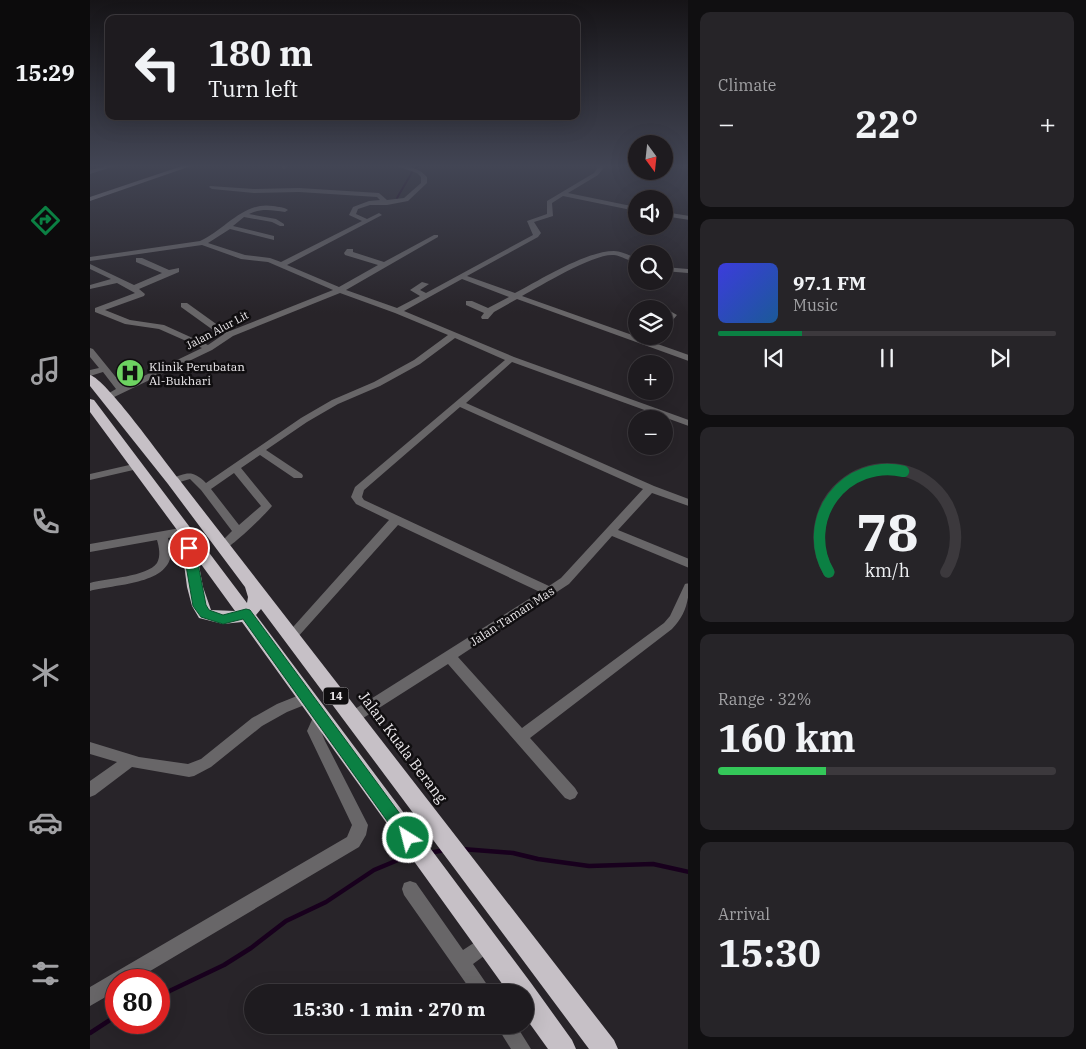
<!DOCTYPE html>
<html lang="en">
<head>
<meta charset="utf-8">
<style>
  :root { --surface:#1e1b1f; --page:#262428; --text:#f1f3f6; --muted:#a1a1a4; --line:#3c393d; --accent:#0b8043 }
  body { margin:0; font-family:"IBM Plex Serif",serif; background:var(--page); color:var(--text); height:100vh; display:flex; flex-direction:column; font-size:19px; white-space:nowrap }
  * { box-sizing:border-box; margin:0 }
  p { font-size:16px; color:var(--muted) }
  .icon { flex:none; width:28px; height:28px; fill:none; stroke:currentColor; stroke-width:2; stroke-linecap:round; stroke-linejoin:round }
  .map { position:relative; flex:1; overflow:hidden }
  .drawer { display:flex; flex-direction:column; gap:12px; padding:12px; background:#100f11; width:398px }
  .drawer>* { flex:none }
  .hud { position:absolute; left:15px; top:15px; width:475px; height:105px; border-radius:10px; box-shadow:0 5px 20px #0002,0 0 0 1px var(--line); background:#1e1b1f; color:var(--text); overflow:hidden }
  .needle { width:32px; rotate:165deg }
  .controls { position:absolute; left:538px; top:135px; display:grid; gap:10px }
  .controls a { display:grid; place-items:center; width:45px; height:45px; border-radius:50%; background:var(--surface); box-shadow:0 5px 20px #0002,0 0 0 1px var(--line); font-size:25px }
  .speed { position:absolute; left:15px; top:969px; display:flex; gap:10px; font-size:25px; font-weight:700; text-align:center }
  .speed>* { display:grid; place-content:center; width:65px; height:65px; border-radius:50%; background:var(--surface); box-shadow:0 5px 20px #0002,0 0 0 1px var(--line); line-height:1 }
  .speed .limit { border:8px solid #d22; background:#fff; color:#111 }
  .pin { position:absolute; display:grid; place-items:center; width:42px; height:42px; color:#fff; margin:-21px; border:2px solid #fff; border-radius:50%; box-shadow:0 1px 5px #0007 }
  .me { position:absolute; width:55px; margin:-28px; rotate:324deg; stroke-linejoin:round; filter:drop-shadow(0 0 4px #0008) }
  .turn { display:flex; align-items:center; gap:18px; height:105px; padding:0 20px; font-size:22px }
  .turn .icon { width:65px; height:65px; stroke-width:2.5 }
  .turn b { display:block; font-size:35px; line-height:42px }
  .big { font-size:38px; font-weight:700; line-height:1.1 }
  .drawer .widget { flex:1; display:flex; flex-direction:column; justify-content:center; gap:8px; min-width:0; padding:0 18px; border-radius:10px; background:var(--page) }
  .drawer .dial { align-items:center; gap:0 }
  .dial svg { height:130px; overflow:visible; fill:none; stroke:var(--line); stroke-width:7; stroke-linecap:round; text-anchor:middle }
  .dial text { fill:var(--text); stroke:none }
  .song { display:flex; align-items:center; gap:15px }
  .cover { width:60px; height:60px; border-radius:8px; background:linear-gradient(135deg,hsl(240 70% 55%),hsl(210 70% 35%)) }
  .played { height:5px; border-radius:2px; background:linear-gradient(90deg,var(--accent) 25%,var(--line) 25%) }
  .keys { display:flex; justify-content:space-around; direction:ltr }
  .heat { display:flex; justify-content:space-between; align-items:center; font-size:28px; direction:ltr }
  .charge { height:8px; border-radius:4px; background:linear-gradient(90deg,#34c759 32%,var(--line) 0) }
  .trip { position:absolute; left:154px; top:984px; width:290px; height:50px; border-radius:25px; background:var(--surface); box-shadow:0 5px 20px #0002,0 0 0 1px var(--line); font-weight:700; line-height:50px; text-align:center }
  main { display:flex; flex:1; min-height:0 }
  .tab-bar { display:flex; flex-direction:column; width:90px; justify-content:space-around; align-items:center; background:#0c0b0c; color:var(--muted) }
  .tab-bar .icon { width:35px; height:35px }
  .tab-bar .on { color:var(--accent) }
  .tab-bar b { font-size:22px; color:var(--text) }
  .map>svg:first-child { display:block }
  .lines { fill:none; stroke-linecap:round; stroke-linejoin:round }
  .stream-far1 { stroke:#18001d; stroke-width:2 }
  .stream { stroke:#18001d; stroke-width:4.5 }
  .street { fill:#686668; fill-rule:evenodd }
  .secondary { fill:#8e8a8e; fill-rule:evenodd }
  .highway { fill:#c6c0c6; fill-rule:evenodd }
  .route { fill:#0b8043; stroke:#07532c }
  .labels { text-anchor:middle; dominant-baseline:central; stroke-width:5; stroke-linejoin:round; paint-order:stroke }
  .far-street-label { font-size:11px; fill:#ece9ec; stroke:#100e10 }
  .shield { fill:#100e10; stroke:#aaa7aa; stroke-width:1 }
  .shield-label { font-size:11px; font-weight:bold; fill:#ece9ec }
  .poi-label { font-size:12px; fill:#ece9ec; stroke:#100e10; text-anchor:start }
  .street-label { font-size:12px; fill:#ece9ec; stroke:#100e10 }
  .near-street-label { font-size:15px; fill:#ece9ec; stroke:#100e10 }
</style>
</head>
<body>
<main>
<nav class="tab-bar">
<b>15:29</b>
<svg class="icon on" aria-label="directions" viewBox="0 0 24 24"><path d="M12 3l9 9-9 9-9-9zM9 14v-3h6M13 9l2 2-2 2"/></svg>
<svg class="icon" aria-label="music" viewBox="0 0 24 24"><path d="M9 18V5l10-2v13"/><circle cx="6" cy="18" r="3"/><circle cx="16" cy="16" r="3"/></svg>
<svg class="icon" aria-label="phone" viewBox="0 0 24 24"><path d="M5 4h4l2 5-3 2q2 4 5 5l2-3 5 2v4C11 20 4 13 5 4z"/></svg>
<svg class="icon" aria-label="climate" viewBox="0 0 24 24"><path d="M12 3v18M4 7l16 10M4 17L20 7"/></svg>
<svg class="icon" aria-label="car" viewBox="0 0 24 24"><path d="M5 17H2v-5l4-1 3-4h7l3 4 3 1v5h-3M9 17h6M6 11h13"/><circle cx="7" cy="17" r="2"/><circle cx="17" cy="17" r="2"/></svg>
<svg class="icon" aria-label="filters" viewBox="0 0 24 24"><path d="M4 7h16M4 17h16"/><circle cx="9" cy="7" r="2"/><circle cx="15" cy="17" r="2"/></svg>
</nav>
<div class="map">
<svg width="599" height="1049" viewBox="0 0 599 1049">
  <rect width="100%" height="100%" fill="#282429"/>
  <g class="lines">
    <polyline class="stream-far1" points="307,198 324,169 329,166"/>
    <g class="stream">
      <polyline points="372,849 423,853 448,859 499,866 563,864 599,872"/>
      <polyline points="339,853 355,850"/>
      <polyline points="69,996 134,965 161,948 196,921 236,902 284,870 308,860 324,856"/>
      <polyline points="0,1033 26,1016"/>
    </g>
    <g class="street">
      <polygon points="16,166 25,166 0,174 0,170"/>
      <polygon points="192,166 198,166 194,169 192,168"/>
      <path d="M306,166C317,165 329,168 337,177V183L318,201L297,205H280L268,209L266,214L277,219L289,213L292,215L197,265L249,287L288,265L255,255L254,253L257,249H263V252L294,262L344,235H348V237L256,290L307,308L330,296L320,290L332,282L339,284L330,290L336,293L443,235L437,221L457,214V201L504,173L509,166H515L508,175L478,193L546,207V211L473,196L462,203L463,216L444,222L451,233L448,237L377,276L425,293C450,280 496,251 524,251C532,251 540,256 546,258V263C539,261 532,256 524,255C504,253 452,285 432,296L599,355V361L427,299L404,312L398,319H392L391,317L394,313L376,305V301H382L398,308L419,297L372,279L314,311L424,357L599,420V426L422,362L376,403L564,486L599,499V506L562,493L528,530L599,559V568L522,536L479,584L368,657L432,728L574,623L580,616L595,584L599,583C599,602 595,615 582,629L440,738L485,788L488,793L485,798L480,800L475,798L358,664L267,722L262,724L257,722L255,718L257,714L450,592L308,525L206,639L201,641L196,639L195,636L299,520L266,504L261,497L265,487L415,360L365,338L330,364L290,386L248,404L217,422L176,450L212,474L213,476L212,478H204L170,455L151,468L182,506C176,514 142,547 133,550L127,546L142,531L111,490L100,479L83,484L78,481L79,479C97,473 102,469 116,483L211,418L242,400L284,382L324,360L358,335L305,313L250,293L143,336L122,350L20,399L17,400L12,397L26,389L13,372L0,376V370L9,368L0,357V348L3,349L33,386L112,348L69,329L35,324L5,312V308L45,293L27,283L0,289V285L21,279L0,269V264L44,285L72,273L46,262V258H52L79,270L89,268V272L49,289L55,294L54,296L15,310L40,320L74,325L118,345L134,334L123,330L91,307V303H97L129,326L140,331L243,290L178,262L151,259L112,245L0,261V257L110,241C135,230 154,201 183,206C189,207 194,207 198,210L195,212C182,210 171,208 159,214L186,219L194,224V226H190L182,222L154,217L143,226L184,236V240L140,229L118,243L155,255L180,258L191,262L272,221L259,215L263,207L279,201L290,200L287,197L209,192L164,193L122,189L119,187L120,186L164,189L209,188L289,193L297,200L314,198L331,183V177L327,173ZM370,407L553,489L471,578L459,586L274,500L272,497L274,490ZM144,473L171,506L149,525L121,489Z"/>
      <polygon points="574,212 599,216 599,220 574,216"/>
      <polygon points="574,267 599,269 599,273 574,271"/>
      <polygon points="558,302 564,302 587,315 577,327 574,327 574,320 578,316 574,313 574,309 565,309 558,306"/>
      <polygon points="48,463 53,466 52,468 0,480 0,474"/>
      <path d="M96,527L102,531L100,534L78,538C79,543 82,549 81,554C78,585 24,584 0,591V583C17,578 57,577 67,563C71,556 69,547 67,540L0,552V544Z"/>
      <polygon points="217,692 222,694 224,698 222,702 197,712 172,726 121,767 104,776 99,777 42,767 5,795 0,797 0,781 27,762 0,754 0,742 49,757 98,764 111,759 162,718 187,704"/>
      <polygon points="230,711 235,713 237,717 231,731 235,741 278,825 276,835 269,847 45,980 26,980 26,991 0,1006 0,987 257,837 262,825 217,731 225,713"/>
      <polygon points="320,881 326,883 373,950 396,935 402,938 405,944 402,950 383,964 398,986 401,992 382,992 314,895 312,889 314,883"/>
      <polygon points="406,1025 426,1025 441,1049 421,1049"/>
    </g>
    <polygon class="secondary" points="92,166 101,166 0,201 0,197"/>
    <path class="highway" d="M0,375C16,379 74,461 88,478L524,1040L528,1049H499L171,609L166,615L441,983L482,1040L486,1049H458L435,1017V992H418L152,622L133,624L109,618L102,606L97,587L90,534L0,412V399L4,400L157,603L158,597L155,587L78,484L0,386ZM108,560L145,611L121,610L113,587Z"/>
  </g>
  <linearGradient id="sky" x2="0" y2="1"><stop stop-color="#161417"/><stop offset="0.53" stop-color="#424554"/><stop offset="1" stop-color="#424554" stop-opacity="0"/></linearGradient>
  <rect width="599" height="313" fill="url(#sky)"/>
  <polygon class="route" points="99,544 105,548 116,605 119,610 133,615 156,609 160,610 324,833 326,838 324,843 318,845 313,843 153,619 133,624 111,617 103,606 93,548"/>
  <defs>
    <symbol id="hospital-disc" viewBox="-11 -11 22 22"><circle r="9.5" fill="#6dd361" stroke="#100e10"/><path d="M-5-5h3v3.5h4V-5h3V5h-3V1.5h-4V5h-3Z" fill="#111"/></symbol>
  </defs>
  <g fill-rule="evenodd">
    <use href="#hospital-disc" x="24" y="357" width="32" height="32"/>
  </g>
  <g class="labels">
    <g class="far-street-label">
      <text transform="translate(127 330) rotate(-28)">Jalan Alur Lit</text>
    </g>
    <rect class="shield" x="233.5" y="687.5" width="25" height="17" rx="4"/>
    <g class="shield-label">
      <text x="246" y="696">14</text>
    </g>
    <g class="poi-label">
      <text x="59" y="366">Klinik Perubatan<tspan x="59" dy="14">Al-Bukhari</tspan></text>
    </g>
    <g class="street-label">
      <text transform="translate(422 616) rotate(-33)">Jalan Taman Mas</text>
    </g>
    <g class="near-street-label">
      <text transform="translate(313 747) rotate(53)">Jalan Kuala Berang</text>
    </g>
  </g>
</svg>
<div class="controls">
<a><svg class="needle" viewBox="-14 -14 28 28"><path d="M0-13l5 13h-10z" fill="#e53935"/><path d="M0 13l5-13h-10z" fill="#a1a1a4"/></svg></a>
<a><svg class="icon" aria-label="sound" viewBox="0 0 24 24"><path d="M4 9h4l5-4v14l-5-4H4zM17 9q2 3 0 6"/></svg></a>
<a><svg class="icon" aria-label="search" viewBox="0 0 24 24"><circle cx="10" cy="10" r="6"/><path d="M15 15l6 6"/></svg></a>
<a><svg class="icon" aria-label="layers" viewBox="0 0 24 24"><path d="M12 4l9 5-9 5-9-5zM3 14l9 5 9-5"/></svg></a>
<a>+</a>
<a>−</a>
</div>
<div class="speed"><div class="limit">80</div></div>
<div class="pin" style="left:99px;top:548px;background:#d93025"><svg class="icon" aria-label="arrive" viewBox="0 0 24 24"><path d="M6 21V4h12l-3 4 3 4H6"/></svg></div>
<svg class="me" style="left:318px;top:838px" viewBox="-20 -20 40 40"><circle r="17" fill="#0b8043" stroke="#fff" stroke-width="3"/><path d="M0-11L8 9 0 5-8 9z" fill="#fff"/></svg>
<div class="trip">15:30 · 1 min · 270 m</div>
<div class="hud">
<div class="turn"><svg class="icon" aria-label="left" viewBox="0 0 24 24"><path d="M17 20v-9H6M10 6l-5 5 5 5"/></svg><div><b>180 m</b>Turn left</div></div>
</div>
</div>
<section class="drawer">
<div class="widget"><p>Climate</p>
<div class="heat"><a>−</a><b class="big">22°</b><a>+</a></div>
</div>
<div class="widget">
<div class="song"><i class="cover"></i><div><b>97.1 FM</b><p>Music</p></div></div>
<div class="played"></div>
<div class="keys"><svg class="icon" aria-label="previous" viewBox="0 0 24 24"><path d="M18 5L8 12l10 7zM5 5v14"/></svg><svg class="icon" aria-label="pause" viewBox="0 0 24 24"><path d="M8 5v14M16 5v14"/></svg><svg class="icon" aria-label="next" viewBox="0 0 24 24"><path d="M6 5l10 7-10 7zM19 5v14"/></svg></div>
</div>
<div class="widget dial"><svg viewBox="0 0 100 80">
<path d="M14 69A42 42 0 1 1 86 69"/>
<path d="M14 69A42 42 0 0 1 60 7" stroke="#0b8043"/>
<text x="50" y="56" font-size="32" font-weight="700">78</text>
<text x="50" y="72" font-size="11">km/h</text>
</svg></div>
<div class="widget"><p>Range · 32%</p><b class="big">160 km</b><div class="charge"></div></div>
<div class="widget"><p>Arrival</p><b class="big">15:30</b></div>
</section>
</main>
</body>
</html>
